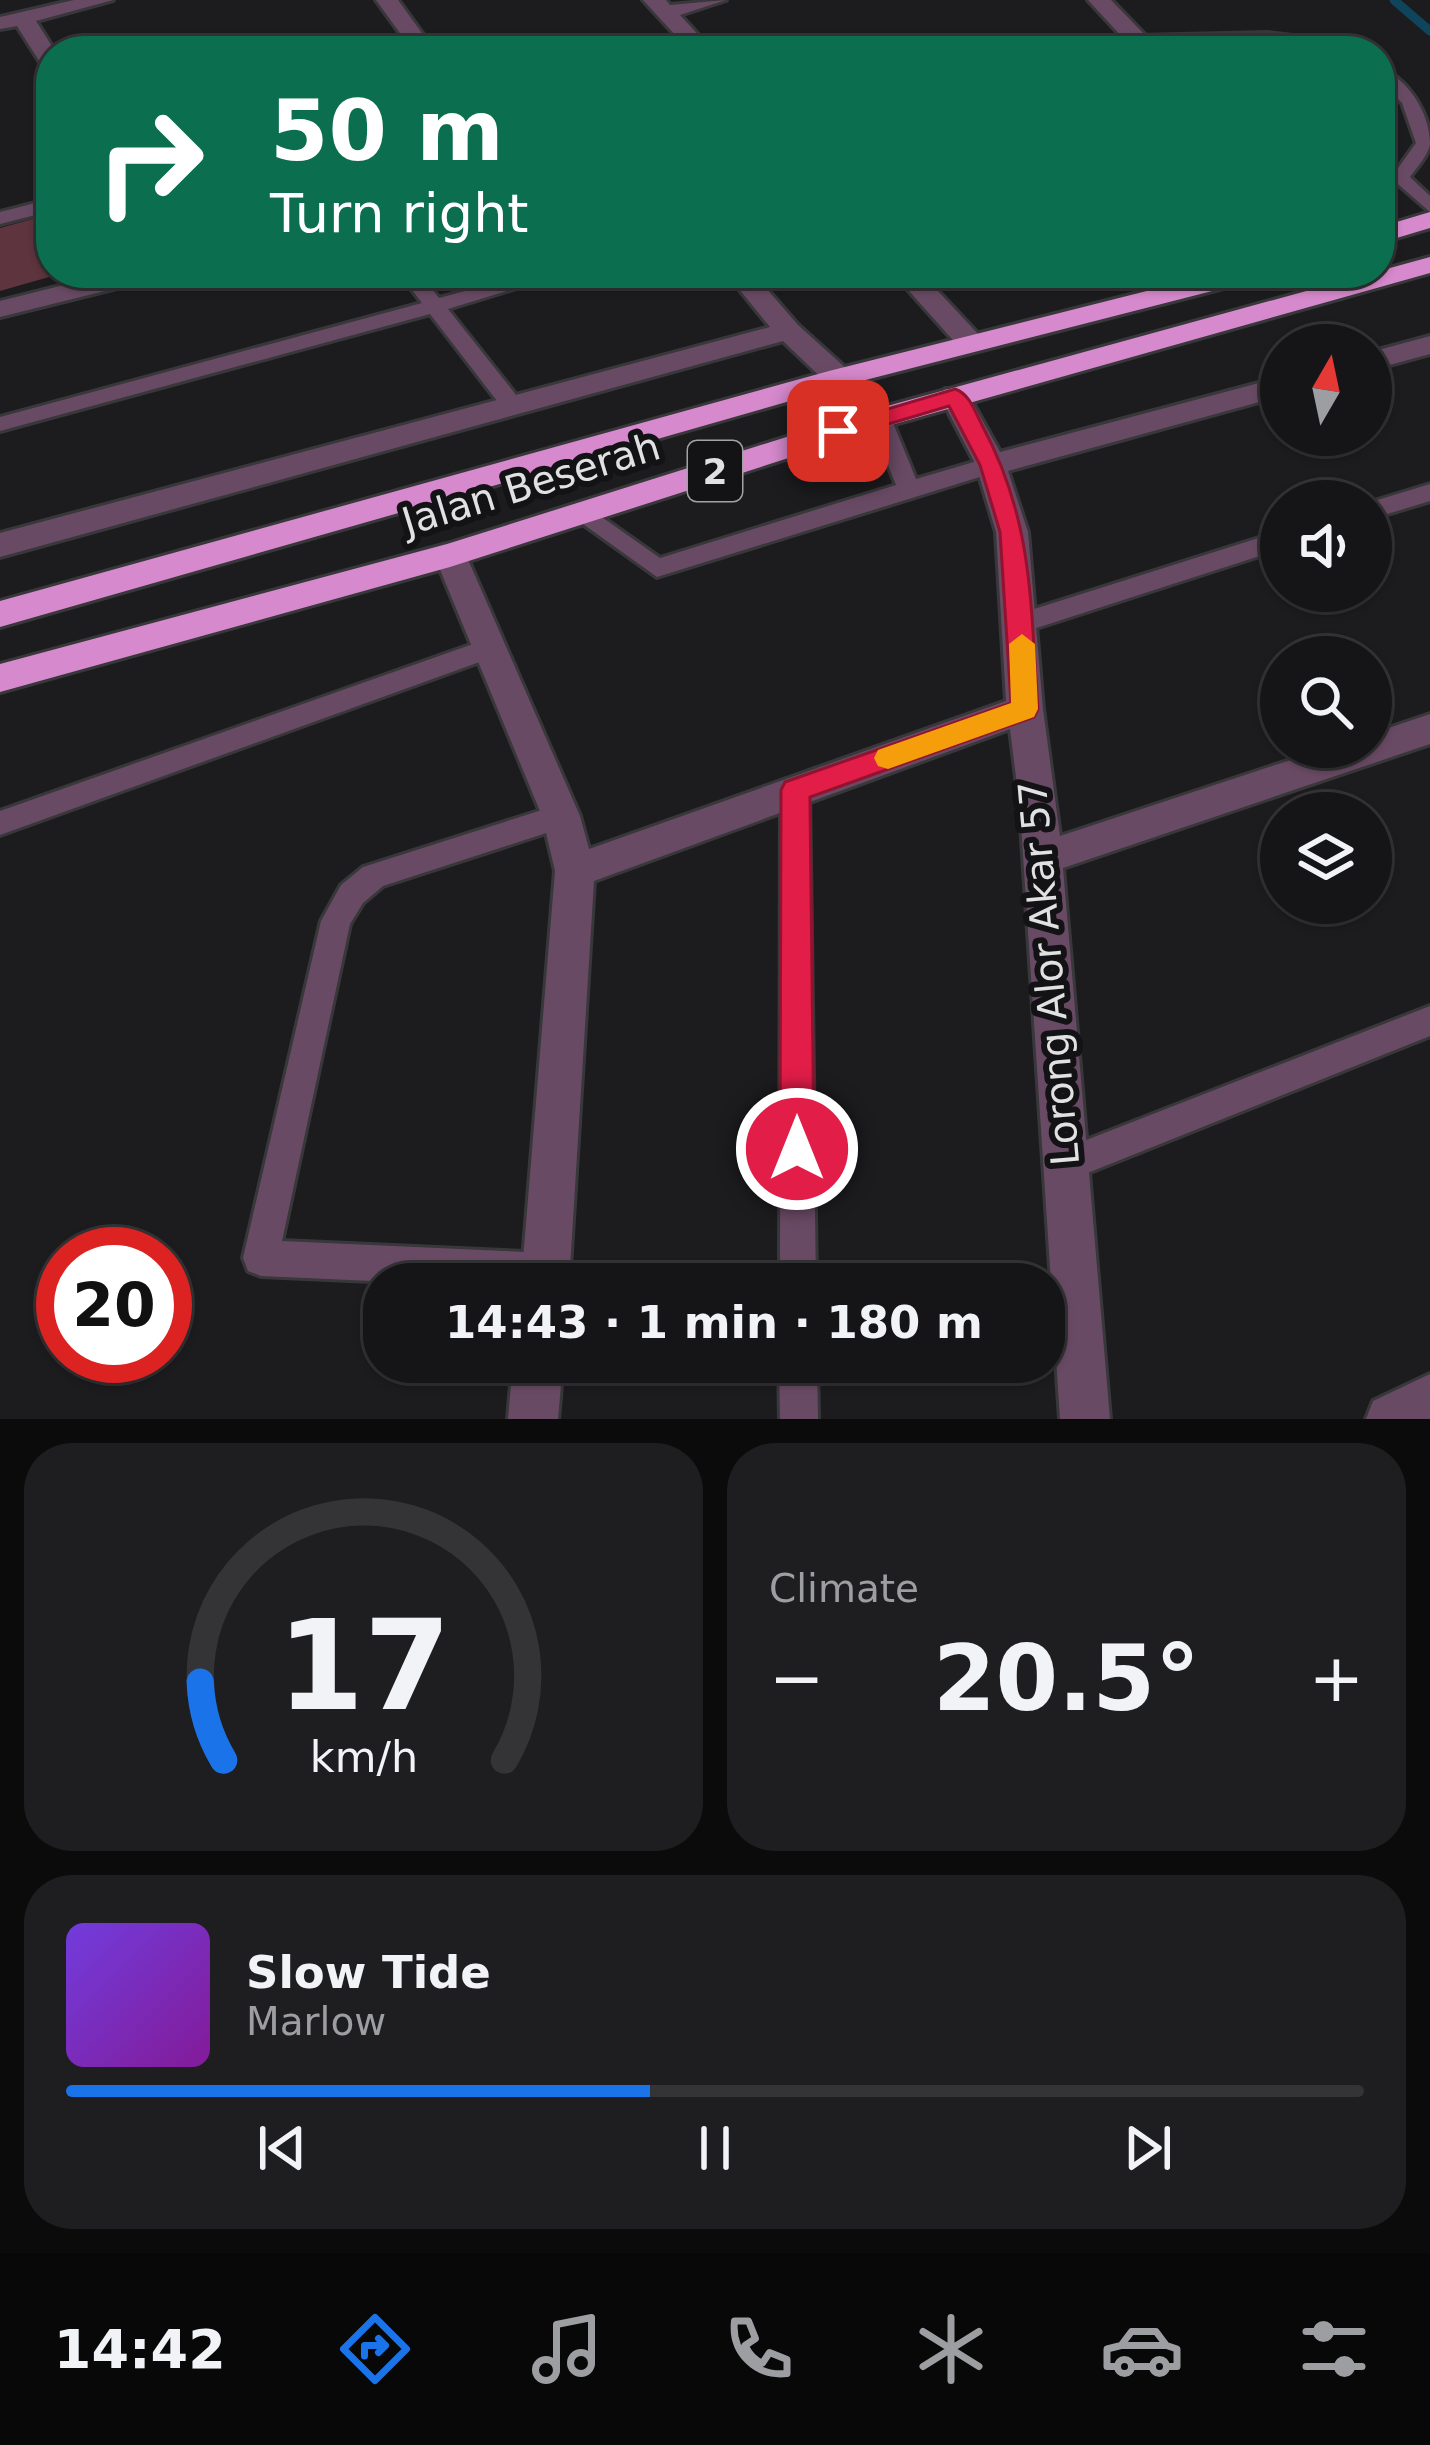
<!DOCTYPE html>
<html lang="en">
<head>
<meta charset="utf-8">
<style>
  :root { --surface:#151416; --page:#1e1d1f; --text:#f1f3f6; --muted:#9d9ea1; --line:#343335; --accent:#1a73e8 }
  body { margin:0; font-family:"DejaVu Sans",sans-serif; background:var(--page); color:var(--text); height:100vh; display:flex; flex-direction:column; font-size:45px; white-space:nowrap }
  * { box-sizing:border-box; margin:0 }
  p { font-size:39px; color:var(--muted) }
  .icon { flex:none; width:66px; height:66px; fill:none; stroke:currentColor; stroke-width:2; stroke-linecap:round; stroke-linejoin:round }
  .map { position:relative; height:1419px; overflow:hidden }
  .drawer { display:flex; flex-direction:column; gap:24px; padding:24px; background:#0c0b0c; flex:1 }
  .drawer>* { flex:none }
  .top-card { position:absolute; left:36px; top:36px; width:1359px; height:252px; border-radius:48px; box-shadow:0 3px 9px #0004,0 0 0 3px var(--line); background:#0b6e4f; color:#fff; overflow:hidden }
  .needle { width:78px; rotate:9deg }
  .buttons { position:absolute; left:1260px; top:324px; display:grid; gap:24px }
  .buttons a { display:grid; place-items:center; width:132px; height:132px; border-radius:50%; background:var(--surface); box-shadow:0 3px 9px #0004,0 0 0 3px var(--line); font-size:60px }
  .speed { position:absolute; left:36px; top:1227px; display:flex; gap:24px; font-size:60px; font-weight:700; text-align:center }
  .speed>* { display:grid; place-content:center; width:156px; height:156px; border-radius:50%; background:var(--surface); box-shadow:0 3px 9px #0004,0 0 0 3px var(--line); line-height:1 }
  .speed .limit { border:18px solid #d22; background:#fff; color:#111 }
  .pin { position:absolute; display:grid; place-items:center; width:102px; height:102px; color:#fff; margin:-51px; border-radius:24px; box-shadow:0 6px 18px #0006 }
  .me { position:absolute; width:132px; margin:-66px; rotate:0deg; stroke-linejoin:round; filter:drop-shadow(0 0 9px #0008) }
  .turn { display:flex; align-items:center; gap:42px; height:252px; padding:0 36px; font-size:54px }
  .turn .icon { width:156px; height:156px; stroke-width:2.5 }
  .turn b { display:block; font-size:84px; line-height:102px }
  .big { font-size:90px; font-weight:700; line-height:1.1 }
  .drawer .card { flex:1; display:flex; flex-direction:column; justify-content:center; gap:18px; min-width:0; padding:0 42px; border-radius:48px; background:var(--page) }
  .drawer .dial { align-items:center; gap:0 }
  .dial svg { height:312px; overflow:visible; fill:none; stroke:var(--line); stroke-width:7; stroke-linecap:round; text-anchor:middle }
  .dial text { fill:var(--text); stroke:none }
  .song { display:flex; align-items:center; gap:36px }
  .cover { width:144px; height:144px; border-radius:18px; background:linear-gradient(135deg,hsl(260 70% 55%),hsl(290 70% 35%)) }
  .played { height:12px; border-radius:6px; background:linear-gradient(90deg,var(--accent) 45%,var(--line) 45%) }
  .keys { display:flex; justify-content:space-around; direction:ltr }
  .heat { display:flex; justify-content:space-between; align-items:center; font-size:66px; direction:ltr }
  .drawer .tiles { flex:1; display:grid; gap:24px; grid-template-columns:1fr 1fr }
  .card:last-child { grid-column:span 2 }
  .trip { position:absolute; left:363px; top:1263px; width:702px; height:120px; border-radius:48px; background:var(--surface); box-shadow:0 3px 9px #0004,0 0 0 3px var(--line); font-weight:700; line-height:120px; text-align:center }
  .tabs { display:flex; height:192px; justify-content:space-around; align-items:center; background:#080809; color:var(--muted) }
  .tabs .icon { width:84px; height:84px }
  .tabs .current { color:var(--accent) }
  .tabs b { font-size:54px; color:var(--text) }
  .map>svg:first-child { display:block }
  .green { fill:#5e343e }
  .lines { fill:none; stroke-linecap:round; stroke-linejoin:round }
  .stream { stroke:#0f455c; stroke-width:9 }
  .lane-casing { stroke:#38373a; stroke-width:6 }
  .street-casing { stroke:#38373a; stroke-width:6 }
  .highway-casing { stroke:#38373a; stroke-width:6 }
  .lane { fill:#694a64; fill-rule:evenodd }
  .street { fill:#694a64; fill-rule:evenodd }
  .highway { fill:#d689cc; fill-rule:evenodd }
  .route { fill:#e11d48; stroke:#92132f; stroke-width:3 }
  .slow { fill:#f59e0b }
  .labels { text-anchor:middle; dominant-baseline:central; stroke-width:12; stroke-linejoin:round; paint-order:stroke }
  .shield { fill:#131215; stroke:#a3a3a5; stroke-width:3 }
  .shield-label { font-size:36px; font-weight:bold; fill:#e1e1e3 }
  .street-label { font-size:39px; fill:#e1e1e3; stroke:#131215 }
</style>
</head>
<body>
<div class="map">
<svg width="1430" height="1419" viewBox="0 0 1430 1419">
  <rect width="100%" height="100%" fill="#1c1b1e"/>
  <polygon class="green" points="51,214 51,273 63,273 0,291 0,228"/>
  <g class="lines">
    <polyline class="stream" points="1394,0 1430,31"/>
    <defs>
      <g id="lane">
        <polygon points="1267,33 1317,39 1350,51 1267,43 1138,46 1130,41 1138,36"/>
        <path d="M1380,68C1408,79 1430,113 1430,144C1428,156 1417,167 1410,177L1430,196V212L1391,178L1416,143L1402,103L1380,81Z"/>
        <polygon points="51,199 51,211 0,224 0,212"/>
        <polygon points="399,273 419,273 439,298 532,273 565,273 448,309 520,400 520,410 504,410 430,314 0,431 0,417 422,303"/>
        <polygon points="880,411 891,418 916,479 991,457 1003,465 999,471 657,577 569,514 581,506 589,508 660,558 896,485 869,418"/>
        <polygon points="1430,484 1430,501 1371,519 1371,502"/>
        <polygon points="1281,531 1281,549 1021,633 1008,623 1012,616"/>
        <polygon points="490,638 503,648 499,655 0,835 0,811"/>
        <polygon points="795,779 805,783 809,791 816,1284 780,1284 781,791 785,783"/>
        <polygon points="561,804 571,807 575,816 571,825 383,886 363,903 350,924 282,1241 546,1253 559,1258 564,1271 559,1284 439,1284 261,1276 248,1271 243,1258 321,921 341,885 363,867"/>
        <polygon points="1430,1006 1430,1036 1065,1182 1053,1177 1048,1165 1053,1153"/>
        <polygon points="779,1362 817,1362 818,1419 780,1419"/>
      </g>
      <g id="street">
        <polygon points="74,0 113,0 36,21 55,51 51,51 51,69 43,67 17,26 0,29 0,17"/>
        <polygon points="376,0 398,0 435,51 413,51"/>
        <polygon points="643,0 666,0 670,5 726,0 680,15 713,51 690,51"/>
        <polygon points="1088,0 1111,0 1146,36 1146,46 1135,51 1106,51 1124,39"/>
        <polygon points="112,273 157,273 153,279 0,317 0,301"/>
        <polygon points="726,273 753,273 798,325 849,371 854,378 849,385 829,385 783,341 0,557 0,533 770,327"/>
        <polygon points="893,273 921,273 980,336 984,342 980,348 960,348"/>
        <polygon points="1430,336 1430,354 1371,370 1371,352"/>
        <polygon points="1281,377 1281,396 1008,471 1028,532 1043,709 1060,836 1330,747 1371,747 1371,734 1430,714 1430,744 1063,868 1110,1419 1060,1419 1020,809 1010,729 594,881 569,1284 521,1284 555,871 542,816 434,555 438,547 462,547 466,555 580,816 589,849 1006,701 996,532 976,465 940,396 945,389 965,389 1000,452"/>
        <polygon points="513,1362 563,1362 558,1419 508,1419"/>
        <polygon points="1430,1374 1430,1419 1366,1419 1373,1401"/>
      </g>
      <g id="highway">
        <polygon points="1430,212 1430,228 1380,243 1380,227"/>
        <polygon points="1430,257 1430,273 891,425 450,567 0,692 0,664 447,544 869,411"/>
        <polygon points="1218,273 1263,273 1259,279 846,385 0,627 0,601 829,371"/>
      </g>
    </defs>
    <use href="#lane" class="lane-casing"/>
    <use href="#street" class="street-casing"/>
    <use href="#highway" class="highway-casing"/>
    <use href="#lane" class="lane"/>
    <use href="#street" class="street"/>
    <use href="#highway" class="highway"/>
  </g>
  <path class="route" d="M955,389C970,394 975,412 982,425C1034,522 1030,603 1038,709L1034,717L810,797L814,1149L809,1161L797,1166L785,1161L780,1149L781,790L785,782L1011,703L1000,532L980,465L949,406L838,439L826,431L830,426Z"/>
  <polygon class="slow" points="1022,634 1035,644 1038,709 1034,717 888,769 878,766 874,758 878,750 1011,703 1009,644"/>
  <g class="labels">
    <rect class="shield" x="688" y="441" width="54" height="60" rx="9"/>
    <g class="shield-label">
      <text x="715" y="471">2</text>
    </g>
    <g class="street-label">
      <text transform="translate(531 484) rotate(-17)">Jalan Beserah</text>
      <text transform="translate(1049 973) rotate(-95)">Lorong Alor Akar 57</text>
    </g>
  </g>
</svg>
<div class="buttons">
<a><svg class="needle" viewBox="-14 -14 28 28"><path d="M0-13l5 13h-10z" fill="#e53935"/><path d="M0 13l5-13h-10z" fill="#9d9ea1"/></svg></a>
<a><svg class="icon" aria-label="sound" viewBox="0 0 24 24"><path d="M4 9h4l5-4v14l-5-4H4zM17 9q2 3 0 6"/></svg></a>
<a><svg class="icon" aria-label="search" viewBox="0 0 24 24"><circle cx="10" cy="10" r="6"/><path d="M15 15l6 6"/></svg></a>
<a><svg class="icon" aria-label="layers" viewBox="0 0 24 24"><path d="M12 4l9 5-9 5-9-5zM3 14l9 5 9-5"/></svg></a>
</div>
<div class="speed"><div class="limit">20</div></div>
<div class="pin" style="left:838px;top:431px;background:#d93025"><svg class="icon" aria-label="arrive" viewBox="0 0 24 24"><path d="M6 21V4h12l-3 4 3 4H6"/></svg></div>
<svg class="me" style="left:797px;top:1149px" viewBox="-20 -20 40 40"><circle r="17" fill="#e11d48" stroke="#fff" stroke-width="3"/><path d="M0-11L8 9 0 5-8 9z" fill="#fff"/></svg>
<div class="trip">14:43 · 1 min · 180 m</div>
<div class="top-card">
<div class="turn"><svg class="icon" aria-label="right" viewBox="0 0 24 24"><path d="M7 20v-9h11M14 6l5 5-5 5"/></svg><div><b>50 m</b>Turn right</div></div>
</div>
</div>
<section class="drawer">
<div class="tiles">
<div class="card dial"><svg viewBox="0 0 100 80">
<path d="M14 69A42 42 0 1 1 86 69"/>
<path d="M14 69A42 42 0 0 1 8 49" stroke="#1a73e8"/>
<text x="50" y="56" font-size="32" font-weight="700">17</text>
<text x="50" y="72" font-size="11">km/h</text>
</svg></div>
<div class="card"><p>Climate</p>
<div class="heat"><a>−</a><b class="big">20.5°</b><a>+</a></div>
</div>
<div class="card">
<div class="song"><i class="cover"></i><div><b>Slow Tide</b><p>Marlow</p></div></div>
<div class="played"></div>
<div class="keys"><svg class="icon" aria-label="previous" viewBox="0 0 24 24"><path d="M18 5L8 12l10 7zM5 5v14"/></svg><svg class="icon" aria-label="pause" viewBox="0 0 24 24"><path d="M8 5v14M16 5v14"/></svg><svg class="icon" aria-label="next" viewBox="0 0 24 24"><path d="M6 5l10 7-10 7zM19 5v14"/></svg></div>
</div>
</div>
</section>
<nav class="tabs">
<b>14:42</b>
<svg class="icon current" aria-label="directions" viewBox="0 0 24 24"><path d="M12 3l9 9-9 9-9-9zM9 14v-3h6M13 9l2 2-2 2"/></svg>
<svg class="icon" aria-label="music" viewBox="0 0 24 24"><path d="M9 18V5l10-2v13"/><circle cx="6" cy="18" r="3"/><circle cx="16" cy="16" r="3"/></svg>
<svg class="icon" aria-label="phone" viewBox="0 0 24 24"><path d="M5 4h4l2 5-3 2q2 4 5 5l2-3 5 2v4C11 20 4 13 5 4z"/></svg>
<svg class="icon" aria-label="climate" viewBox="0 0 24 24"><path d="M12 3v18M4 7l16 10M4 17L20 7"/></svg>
<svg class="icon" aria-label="car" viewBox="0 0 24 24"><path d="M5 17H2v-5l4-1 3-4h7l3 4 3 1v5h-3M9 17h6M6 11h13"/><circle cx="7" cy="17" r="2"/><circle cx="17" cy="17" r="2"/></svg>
<svg class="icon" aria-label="filters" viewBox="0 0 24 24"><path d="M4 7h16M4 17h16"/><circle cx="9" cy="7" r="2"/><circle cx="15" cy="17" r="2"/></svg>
</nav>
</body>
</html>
